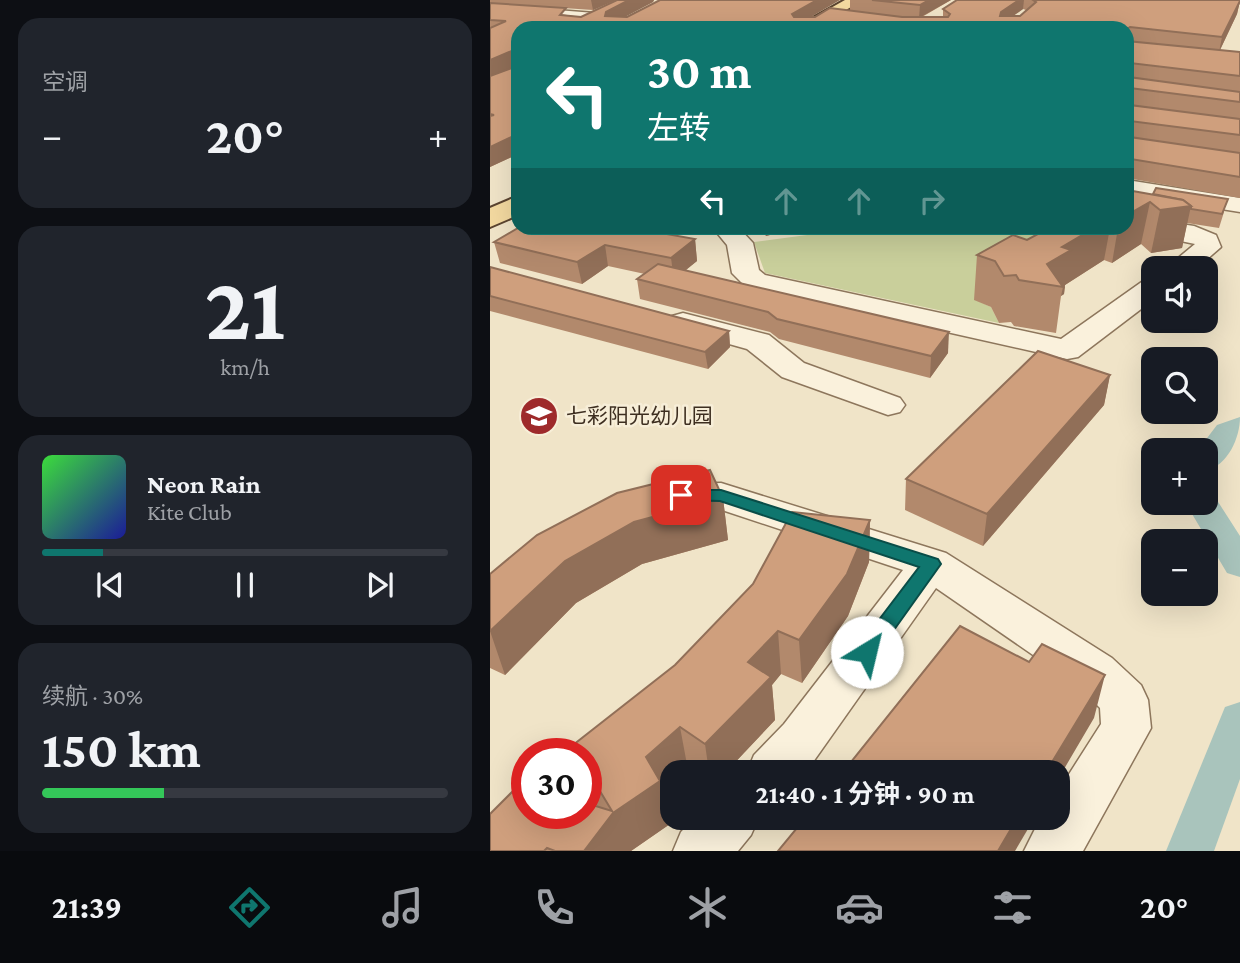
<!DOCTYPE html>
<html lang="zh">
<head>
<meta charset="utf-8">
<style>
  :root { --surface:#171b24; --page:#20242c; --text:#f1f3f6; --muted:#9ea1a6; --line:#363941; --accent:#0f766e }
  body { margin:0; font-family:"Crimson Pro","Noto Sans SC",serif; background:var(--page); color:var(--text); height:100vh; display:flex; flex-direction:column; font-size:26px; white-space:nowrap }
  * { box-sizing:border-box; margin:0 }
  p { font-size:23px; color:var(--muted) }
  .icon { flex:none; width:38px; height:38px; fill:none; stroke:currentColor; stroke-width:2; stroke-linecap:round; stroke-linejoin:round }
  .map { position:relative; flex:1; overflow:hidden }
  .side { display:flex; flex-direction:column; gap:18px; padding:18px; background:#0d0f14; width:490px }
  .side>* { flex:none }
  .guide { position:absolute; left:21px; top:21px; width:623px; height:214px; border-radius:21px; box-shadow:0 7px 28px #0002; background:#0f766e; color:#fff; overflow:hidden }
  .buttons { position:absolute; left:651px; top:256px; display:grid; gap:14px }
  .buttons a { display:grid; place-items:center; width:77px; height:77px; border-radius:14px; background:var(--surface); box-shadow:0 7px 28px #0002; font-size:35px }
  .speed { position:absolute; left:21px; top:738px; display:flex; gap:14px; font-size:35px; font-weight:700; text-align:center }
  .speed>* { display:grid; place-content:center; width:91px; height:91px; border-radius:50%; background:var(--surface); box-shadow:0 7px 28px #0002; line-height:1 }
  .speed .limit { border:10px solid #d22; background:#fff; color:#111 }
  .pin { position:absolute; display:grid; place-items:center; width:60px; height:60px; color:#fff; margin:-30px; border-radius:14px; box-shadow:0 4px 10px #0006 }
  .me { position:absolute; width:77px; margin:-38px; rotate:36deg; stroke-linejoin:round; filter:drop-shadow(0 0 5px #0008) }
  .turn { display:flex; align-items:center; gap:24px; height:147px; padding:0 21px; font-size:32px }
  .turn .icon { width:91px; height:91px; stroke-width:2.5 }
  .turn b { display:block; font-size:49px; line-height:60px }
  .lanes { display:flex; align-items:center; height:66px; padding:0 21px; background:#0003; justify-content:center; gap:35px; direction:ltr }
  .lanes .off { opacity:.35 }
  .big { font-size:52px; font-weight:700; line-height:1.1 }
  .side .card { flex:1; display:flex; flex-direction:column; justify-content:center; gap:10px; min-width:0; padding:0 24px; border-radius:21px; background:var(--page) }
  .side .dial { align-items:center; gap:0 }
  .dial b { font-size:91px; line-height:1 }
  .song { display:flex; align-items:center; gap:21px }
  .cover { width:84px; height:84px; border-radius:10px; background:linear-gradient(135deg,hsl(120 70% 55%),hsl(240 70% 35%)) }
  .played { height:7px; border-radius:4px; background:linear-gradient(90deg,var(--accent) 15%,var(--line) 15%) }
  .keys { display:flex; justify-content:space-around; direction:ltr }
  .heat { display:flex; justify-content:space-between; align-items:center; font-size:38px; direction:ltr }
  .charge { height:10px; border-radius:5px; background:linear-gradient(90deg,#34c759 30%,var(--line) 0) }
  .trip { position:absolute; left:170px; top:760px; width:410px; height:70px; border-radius:21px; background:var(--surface); box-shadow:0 7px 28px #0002; font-weight:700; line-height:70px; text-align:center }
  .menu { display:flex; height:112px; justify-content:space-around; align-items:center; background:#090b0e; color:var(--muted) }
  .menu .icon { width:49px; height:49px }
  .menu .current { color:var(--accent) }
  .menu b { font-size:32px; color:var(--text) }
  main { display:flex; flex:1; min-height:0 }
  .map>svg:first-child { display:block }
  .green { fill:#c9cf9b }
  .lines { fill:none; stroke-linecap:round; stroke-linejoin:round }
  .canal { fill:#a9c4bc; fill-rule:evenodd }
  .minor-casing { stroke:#8d765c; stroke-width:3 }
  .major-casing { stroke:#5b4430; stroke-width:4 }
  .minor { fill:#faf1dc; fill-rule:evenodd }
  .major { fill:#f3d9a0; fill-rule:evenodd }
  .wall { fill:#b2896c; fill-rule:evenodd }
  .shaded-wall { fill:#916f58 }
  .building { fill:#cf9f7d; stroke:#916f58; stroke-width:2 }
  .route { fill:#0f766e; stroke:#0a4d48; stroke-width:2 }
  .labels { text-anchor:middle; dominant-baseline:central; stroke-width:5; stroke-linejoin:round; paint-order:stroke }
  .poi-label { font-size:21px; fill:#3d2e20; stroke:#f7eed8; text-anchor:start }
</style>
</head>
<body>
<main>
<section class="side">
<div class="card"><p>空调</p>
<div class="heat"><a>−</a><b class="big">20°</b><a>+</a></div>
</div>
<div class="card dial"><b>21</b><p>km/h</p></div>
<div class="card">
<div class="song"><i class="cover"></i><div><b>Neon Rain</b><p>Kite Club</p></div></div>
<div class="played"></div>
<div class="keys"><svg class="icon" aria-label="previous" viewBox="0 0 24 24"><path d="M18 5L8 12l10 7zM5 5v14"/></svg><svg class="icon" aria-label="pause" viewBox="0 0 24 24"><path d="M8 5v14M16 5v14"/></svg><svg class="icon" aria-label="next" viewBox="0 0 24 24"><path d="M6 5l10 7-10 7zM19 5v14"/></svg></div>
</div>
<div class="card"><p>续航 · 30%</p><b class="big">150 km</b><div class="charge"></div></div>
</section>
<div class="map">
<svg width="750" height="851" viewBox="0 0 750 851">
  <rect width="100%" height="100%" fill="#f0e4c8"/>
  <polygon class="green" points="340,228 612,228 484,299 501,307 509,323 275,273 264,242 332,233"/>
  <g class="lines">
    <g class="canal">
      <path d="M750,417C750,438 738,465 716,471V450H708L727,425Z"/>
      <polygon points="716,492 723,494 750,536 750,577 737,573 695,502 716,502"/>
      <polygon points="750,702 750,779 724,851 676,851 735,707"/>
    </g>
    <defs>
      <g id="minor">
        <polygon points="0,5 105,13 112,17 105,21 0,13"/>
        <polygon points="637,180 750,198 750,212 637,194"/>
        <polygon points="637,216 704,226 726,235 731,247 707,268 676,268 705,244 628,228 637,228"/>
        <polygon points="223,228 249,228 263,243 269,270 275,275 571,339 653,281 663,279 663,300 588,357 577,359 256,287 242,273 237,245"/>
        <polygon points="193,313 279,335 314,363 410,398 415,405 410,412 398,415 292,377 257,349 182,328 178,322 182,316"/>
        <polygon points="231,483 456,553 622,658 651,685 658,700 661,728 593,851 534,851 551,817 567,817 567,793 611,724 610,708 588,686 446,588 316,772 257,772 264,755 294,724 413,570 229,509 185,510 171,506 166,497 171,488 185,484"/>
        <polygon points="205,817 269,817 261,835 248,851 183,851 191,832"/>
      </g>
      <g id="major">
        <polygon points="355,0 373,0 325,28 305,28"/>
        <polygon points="28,196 28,215 0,227 0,208"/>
      </g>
    </defs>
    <use href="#minor" class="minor-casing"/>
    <use href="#major" class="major-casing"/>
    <use href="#minor" class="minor"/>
    <use href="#major" class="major"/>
  </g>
  <g class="wall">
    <polygon points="0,0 126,0 103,10 0,3"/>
    <path d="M127,0H164L163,2L135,16L321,17L360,11V0H461L432,17H453V9L467,0H749L750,1L747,14L730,50L750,52V198L637,178V28H28V154L0,167V3L77,15L91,17ZM533,9L536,10L530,16H523Z"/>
    <polygon points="637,190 734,212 729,228 697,223 692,248 661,253 651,244 622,263 614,260 575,285 574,294 571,296 566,333 524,326 521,322 509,323 501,307 484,300 487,255 537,240 559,228 637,228"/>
    <polygon points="268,228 303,228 303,229 276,236"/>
    <polygon points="205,239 207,261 195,270 458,353 440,378 289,339 280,332 150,299 147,279 155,274 118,266 92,284 10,263 4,242"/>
    <polygon points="0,267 239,331 240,347 218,369 0,311"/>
    <polygon points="620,375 614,405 493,546 415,510 416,479"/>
    <polygon points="233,498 238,540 152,564 86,603 15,675 0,668 0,574"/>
    <polygon points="380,520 379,562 358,616 312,683 291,674 282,685 285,720 236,772 201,772 198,770 173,794 180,824 141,851 0,851 107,806 96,787 96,754 86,754 83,745"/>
  </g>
  <g class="shaded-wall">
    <polygon points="101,0 126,0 103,10"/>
    <polygon points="139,0 164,0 163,2 118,26 115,16 116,12"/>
    <polygon points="327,0 350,0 302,28 302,14"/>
    <polygon points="439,0 461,0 429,18 430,5"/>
    <polygon points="529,0 534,0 533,9 509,26 511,12"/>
    <polygon points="750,1 747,14 729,52 732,37"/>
    <polygon points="24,50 27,66 0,77 0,60"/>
    <polygon points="28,134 28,154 0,167 0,147"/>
    <polygon points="641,159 637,178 638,162"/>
    <polygon points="660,202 651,244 622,263 628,228 637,228 637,215"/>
    <polygon points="701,206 692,248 661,253 670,210"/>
    <polygon points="276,228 303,228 303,229 276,236"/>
    <polygon points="604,228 620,228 614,260 575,285 574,294 571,296 573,287 557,264 572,247"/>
    <polygon points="205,239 207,261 184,280 181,258"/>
    <polygon points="115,245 118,266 92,284 87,262"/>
    <polygon points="239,331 240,347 218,369 215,352"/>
    <polygon points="459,332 458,353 440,378 441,356"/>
    <polygon points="620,375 614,405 493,546 497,514"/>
    <polygon points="233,498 238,540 152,564 86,603 15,675 0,631 75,561 144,522"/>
    <polygon points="380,520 379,562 358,616 312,683 309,640"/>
    <polygon points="288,631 291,674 282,685 285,720 236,772 219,772 215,744 258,662"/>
    <polygon points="615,675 604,718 567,781 567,772 556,772"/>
    <polygon points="190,727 198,770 196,772 182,772 182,785 173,794 180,824 141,851 94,851 156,757"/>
    <polygon points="528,817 545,817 525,851 508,851"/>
  </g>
  <g class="building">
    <polygon points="127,0 139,0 116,12 115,16 137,17 170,0 327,0 302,14 304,17 325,17 340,8 412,17 458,17 460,14 453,9 467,0 529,0 511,12 510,16 530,16 546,2 543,0 749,0 750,1 732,37 640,27 637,29 637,28 28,28 28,134 0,147 0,116 4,115 0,114 0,76 27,66 27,53 24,50 0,60 0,28 16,21 0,20 0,3 76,8 70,15 91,17"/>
    <polygon points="382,0 439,0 430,5"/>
    <polygon points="637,34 637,41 750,52 750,76 640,63 637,65"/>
    <polygon points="637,66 639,77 750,92 750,102 640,88 637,90 640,105 750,119 750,135 640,121 637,123 640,137 750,153 750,177 641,159 637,162"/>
    <polygon points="666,188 738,199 732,214 701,209 701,206 693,200 663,194"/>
    <polygon points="637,190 693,200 701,206 670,210 660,202 637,215"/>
    <polygon points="28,228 143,228 205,239 181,258 115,245 87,262 4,242"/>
    <polygon points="559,228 604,228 572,247 581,250 557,264 573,287 529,280 526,275 514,276 505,261 487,255 523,235 537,240"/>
    <polygon points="168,264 459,332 441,356 287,319 278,312 147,279"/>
    <polygon points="0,267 239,331 215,352 0,296"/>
    <polygon points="548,351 620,375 497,514 416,479"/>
    <polygon points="220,470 233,498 144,522 75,561 0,631 0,574 47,535 127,493"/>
    <polygon points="302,512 380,520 357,574 309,640 288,631 258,662 281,677 215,744 190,727 156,757 170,781 123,813 94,851 65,851 57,848 54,851 0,851 0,814 32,782 37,784 37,814 96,814 96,803 122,811 96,768 96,754 88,754 83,745 185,665 263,584"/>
    <polygon points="470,626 539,662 552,644 615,675 556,772 353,772"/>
    <polygon points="316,817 528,817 508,851 288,851"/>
  </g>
  <polygon class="route" points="191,490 231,490 448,559 451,564 384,658 377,660 369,658 366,652 369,646 429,567 230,501 185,500 182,495 185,491"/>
  <defs>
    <symbol id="school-disc" viewBox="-11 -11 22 22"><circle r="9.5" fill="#9e2a2b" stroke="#f7eed8"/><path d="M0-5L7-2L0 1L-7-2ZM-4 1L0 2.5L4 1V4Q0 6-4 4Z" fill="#fff"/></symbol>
  </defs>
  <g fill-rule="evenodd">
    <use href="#school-disc" x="27" y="394" width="44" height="44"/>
  </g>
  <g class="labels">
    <g class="poi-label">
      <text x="76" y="416">七彩阳光幼儿园</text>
    </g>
  </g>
</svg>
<div class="buttons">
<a><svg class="icon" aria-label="sound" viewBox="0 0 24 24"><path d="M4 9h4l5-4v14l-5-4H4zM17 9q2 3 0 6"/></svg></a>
<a><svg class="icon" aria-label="search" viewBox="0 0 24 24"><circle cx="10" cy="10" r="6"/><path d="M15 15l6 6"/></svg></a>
<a>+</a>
<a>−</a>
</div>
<div class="speed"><div class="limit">30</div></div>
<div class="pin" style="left:191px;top:495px;background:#d93025"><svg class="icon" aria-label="arrive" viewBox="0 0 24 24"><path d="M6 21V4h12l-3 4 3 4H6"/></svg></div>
<svg class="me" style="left:377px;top:652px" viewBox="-20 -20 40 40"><circle r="19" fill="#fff"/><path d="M0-13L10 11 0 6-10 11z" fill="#0f766e"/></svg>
<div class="trip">21:40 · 1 分钟 · 90 m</div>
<div class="guide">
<div class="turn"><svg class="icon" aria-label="left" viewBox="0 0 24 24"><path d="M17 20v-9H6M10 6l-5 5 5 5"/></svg><div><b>30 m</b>左转</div></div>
<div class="lanes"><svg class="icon" aria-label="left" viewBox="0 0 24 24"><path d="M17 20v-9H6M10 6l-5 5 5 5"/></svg><svg class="icon off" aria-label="ahead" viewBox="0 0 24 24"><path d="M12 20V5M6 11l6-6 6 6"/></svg><svg class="icon off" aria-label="ahead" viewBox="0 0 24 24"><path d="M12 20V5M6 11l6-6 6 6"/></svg><svg class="icon off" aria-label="right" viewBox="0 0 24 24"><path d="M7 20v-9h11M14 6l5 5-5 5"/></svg></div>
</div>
</div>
</main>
<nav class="menu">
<b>21:39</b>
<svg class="icon current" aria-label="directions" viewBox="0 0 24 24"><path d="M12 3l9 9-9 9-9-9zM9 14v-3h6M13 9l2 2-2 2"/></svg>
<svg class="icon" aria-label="music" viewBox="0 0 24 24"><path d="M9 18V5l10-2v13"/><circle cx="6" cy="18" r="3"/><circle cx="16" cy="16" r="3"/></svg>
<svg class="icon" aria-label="phone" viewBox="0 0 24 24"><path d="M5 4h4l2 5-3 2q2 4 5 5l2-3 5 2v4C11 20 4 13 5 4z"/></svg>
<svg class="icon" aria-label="climate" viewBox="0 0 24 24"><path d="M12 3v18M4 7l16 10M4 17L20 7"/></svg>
<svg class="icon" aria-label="car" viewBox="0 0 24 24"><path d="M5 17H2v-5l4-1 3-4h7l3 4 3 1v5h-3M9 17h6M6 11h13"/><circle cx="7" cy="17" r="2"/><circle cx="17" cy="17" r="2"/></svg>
<svg class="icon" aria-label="filters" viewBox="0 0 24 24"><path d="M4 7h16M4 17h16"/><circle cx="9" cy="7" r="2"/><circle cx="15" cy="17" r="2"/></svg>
<b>20°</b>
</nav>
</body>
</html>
